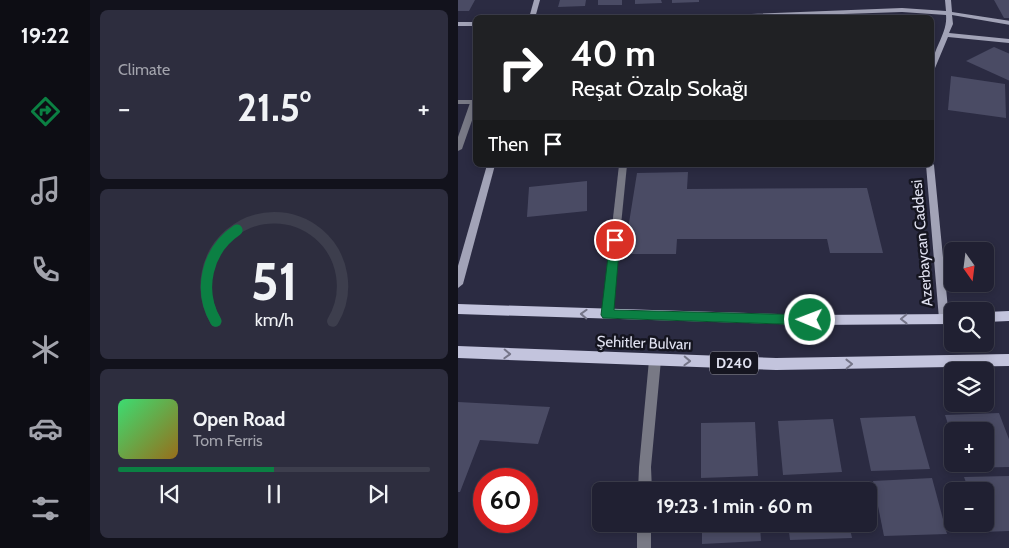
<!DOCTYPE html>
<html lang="en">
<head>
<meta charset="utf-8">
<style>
  :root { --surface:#202032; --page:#2d2d3e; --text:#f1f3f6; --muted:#a2a3ac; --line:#3d3e4d; --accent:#0b8043 }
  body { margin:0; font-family:Cabin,sans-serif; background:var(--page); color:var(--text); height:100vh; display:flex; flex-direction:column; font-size:19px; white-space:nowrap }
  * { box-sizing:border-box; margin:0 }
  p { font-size:16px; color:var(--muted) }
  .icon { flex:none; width:28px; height:28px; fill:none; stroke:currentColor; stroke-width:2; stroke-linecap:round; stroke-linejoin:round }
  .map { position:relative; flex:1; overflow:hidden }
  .panel { display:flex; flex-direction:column; gap:10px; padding:10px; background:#12121c; width:368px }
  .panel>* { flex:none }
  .banner { position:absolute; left:15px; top:15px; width:461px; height:152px; border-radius:8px; box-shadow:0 2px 8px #0003,0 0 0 1px var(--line); background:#202124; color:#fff; overflow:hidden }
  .needle { width:32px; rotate:166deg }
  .controls { position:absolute; left:486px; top:242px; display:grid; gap:10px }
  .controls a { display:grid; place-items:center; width:50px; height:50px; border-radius:8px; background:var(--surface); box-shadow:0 2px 8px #0003,0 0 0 1px var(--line); font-size:25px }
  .speed { position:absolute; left:15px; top:468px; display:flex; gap:10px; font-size:25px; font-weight:700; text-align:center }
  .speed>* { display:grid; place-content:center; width:65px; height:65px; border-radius:50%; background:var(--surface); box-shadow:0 2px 8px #0003,0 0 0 1px var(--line); line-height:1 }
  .speed .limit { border:8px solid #d22; background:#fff; color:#111 }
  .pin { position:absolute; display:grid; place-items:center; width:42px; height:42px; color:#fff; margin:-21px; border:2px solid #fff; border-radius:50%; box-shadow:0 1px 5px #0007 }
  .me { position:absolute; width:55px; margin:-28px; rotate:271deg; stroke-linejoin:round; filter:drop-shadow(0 0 4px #0008) }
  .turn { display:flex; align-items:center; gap:18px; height:105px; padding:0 15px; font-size:22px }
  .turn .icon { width:65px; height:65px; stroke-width:2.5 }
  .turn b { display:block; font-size:35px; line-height:42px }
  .then { display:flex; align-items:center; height:48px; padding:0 15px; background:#0003; gap:10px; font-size:19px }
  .big { font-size:38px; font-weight:800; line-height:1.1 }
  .panel .tile { flex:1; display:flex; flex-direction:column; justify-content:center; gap:8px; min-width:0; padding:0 18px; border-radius:8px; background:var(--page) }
  .panel .dial { align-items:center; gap:0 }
  .dial svg { height:130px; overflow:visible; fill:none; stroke:var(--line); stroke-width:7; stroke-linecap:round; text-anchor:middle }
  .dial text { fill:var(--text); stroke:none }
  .song { display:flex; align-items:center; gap:15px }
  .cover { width:60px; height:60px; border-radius:8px; background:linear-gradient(135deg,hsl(140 70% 55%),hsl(40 70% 35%)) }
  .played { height:5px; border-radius:2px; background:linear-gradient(90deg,var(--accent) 50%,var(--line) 50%) }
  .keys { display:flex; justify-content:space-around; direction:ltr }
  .heat { display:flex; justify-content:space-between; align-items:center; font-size:28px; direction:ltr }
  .trip { position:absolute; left:134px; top:482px; width:285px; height:50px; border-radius:8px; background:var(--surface); box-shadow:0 2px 8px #0003,0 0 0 1px var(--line); font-weight:800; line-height:50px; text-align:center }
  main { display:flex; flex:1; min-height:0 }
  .tab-bar { display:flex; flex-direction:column; width:90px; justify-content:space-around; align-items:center; background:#0d0d14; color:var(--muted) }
  .tab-bar .icon { width:35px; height:35px }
  .tab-bar .active { color:var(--accent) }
  .tab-bar b { font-size:22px; color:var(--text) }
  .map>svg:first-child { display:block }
  .building { fill:#4a4b64 }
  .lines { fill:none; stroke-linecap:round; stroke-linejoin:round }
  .lane { fill:#787985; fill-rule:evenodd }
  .street { fill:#787985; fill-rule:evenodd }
  .secondary { fill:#a2a3b7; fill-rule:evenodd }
  .primary { fill:#c3c4dd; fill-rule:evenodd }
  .oneway { stroke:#757588 }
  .route { fill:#0b8043; stroke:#07532c }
  .labels { text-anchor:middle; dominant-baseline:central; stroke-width:5; stroke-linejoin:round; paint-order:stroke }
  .shield { fill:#151520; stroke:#a4a4b2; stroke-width:1 }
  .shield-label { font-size:14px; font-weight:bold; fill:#e1e2f1 }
  .street-label { font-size:15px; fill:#e1e2f1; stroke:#151520 }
</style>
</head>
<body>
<main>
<nav class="tab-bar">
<b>19:22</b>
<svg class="icon active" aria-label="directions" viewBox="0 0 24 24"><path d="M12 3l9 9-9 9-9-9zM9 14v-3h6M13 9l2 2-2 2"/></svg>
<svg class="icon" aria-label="music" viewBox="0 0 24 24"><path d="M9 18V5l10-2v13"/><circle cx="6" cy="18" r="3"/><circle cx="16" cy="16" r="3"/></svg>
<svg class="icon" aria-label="phone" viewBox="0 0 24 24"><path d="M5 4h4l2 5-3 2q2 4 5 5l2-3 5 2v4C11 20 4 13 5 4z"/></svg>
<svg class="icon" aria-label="climate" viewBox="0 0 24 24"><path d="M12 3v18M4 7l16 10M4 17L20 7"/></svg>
<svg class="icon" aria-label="car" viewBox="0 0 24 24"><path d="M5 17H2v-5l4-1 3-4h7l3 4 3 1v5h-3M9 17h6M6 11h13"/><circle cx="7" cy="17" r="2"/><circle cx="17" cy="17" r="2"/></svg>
<svg class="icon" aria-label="filters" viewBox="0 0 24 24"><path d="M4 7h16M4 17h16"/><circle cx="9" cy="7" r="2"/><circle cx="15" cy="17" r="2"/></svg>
</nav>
<section class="panel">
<div class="tile"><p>Climate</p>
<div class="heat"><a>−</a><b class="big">21.5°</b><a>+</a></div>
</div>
<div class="tile dial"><svg viewBox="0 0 100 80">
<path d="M14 69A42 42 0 1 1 86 69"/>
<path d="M14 69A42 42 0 0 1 27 13" stroke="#0b8043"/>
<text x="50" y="56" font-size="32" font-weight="700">51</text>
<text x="50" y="72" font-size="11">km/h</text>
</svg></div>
<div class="tile">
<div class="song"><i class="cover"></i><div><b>Open Road</b><p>Tom Ferris</p></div></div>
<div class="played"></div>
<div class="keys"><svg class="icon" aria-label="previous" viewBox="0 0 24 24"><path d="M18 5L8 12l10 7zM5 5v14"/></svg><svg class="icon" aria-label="pause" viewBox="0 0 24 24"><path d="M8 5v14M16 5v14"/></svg><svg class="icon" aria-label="next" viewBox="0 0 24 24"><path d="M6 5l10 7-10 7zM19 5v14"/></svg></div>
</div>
</section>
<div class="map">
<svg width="552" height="548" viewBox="0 0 552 548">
  <rect width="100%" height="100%" fill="#2b2b42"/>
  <g class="building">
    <polygon points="0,0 17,0 11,11 0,11"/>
    <polygon points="102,0 128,0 127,6 100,7"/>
    <rect x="140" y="0" width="24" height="5"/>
    <polygon points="177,0 203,0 204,3 177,4"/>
    <polygon points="214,0 241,0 241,2 214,3"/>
    <polygon points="536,0 552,0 552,18 546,18"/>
    <polygon points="434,15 436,18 410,18 410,16"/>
    <polygon points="536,47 552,54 552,81 508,61"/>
    <polygon points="493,76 547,84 548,118 490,110"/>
    <polygon points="230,172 229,189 409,188 425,253 372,253 369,239 219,239 218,254 166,254 179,173"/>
    <polygon points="129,181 129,211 69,217 71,187"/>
    <polygon points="0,402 92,407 80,444 22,440 2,492 0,492"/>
    <polygon points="541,413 552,442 552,467 503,468 502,464 528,464 528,431 495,431 495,439 487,415"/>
    <polygon points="457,416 472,469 413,471 402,418"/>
    <polygon points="375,419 384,472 325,475 320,421"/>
    <polygon points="297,422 300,476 243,478 243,423"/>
    <polygon points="552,476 552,531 524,532 521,524 528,524 528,491 511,491 506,477"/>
    <polygon points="474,478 489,534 426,536 415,481"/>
    <polygon points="384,482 386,491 327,491 326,484"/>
    <polygon points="300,485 300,491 244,491 244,487"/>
    <polygon points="244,524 302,524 303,541 244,544"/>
    <polygon points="330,524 391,524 394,538 332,540"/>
  </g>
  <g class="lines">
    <polygon class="lane" points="13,100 18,100 18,109 4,149 0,151 0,137"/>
    <g class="street">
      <rect x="0" y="100" width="18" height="4"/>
      <polygon points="161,165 169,165 154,315 153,318 145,318 144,315"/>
      <polygon points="197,355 201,357 203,360 193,467 194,491 180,491 181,467 191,360 193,357"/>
      <rect x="179" y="524" width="14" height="24"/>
    </g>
    <g class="secondary">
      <polygon points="76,0 82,0 77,18 71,18"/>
      <path d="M487,0H493L494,12L552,21V25L494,15L495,24L491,33L552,39V43L490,37L477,68L474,70C473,50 490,34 488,15L444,12L269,18H195L444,8L488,11Z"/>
      <rect x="0" y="22" width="18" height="4"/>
      <polygon points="474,163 476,165 491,319 490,322 482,322 481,319 468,165 474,165"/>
      <polygon points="29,165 37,165 5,284 0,288 0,266"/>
    </g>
    <g class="primary">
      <polygon points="0,304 352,315 495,314 495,324 352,325 0,314"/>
      <polygon points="552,311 552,321 528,322 528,312"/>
      <polygon points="0,346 318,358 552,354 552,366 318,370 0,358"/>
    </g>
  </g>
  <defs><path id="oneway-chevron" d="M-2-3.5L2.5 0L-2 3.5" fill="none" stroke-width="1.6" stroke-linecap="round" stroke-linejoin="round" transform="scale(1.25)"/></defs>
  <g class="oneway">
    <use href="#oneway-chevron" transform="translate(126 314) rotate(-178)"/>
    <use href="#oneway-chevron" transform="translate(446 319) rotate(179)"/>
    <use href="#oneway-chevron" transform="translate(49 354) rotate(2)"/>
    <use href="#oneway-chevron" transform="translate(229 361) rotate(2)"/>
    <use href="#oneway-chevron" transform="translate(391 364) rotate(-1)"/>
  </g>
  <polygon class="route" points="157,236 162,240 156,310 352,315 356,317 358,320 356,323 352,325 145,318 143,315 152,240"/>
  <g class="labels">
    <rect class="shield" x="252" y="351.5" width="48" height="23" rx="4"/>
    <g class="shield-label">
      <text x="276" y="363">D240</text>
    </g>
    <g class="street-label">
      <text transform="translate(464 243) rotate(-95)">Azerbaycan Caddesi</text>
      <text transform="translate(186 343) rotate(2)">Şehitler Bulvarı</text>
    </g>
  </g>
</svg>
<div class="controls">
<a><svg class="needle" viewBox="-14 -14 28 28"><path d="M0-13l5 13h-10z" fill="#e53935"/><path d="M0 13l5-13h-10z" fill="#a2a3ac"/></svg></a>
<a><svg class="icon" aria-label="search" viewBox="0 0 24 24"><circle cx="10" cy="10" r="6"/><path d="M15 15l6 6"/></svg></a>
<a><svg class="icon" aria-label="layers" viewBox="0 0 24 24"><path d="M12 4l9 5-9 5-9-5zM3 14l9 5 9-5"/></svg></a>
<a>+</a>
<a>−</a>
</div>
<div class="speed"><div class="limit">60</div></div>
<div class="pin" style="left:157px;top:240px;background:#d93025"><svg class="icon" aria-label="arrive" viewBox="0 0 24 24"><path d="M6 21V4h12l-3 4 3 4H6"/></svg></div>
<svg class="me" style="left:352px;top:320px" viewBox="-20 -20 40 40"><circle r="17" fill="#0b8043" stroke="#fff" stroke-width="3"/><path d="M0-11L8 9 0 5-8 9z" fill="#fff"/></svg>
<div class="trip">19:23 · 1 min · 60 m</div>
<div class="banner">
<div class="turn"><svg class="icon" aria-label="right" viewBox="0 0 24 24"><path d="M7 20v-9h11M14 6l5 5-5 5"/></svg><div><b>40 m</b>Reşat Özalp Sokağı</div></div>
<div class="then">Then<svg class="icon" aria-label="arrive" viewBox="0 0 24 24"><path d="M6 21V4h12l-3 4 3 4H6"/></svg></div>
</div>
</div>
</main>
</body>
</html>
